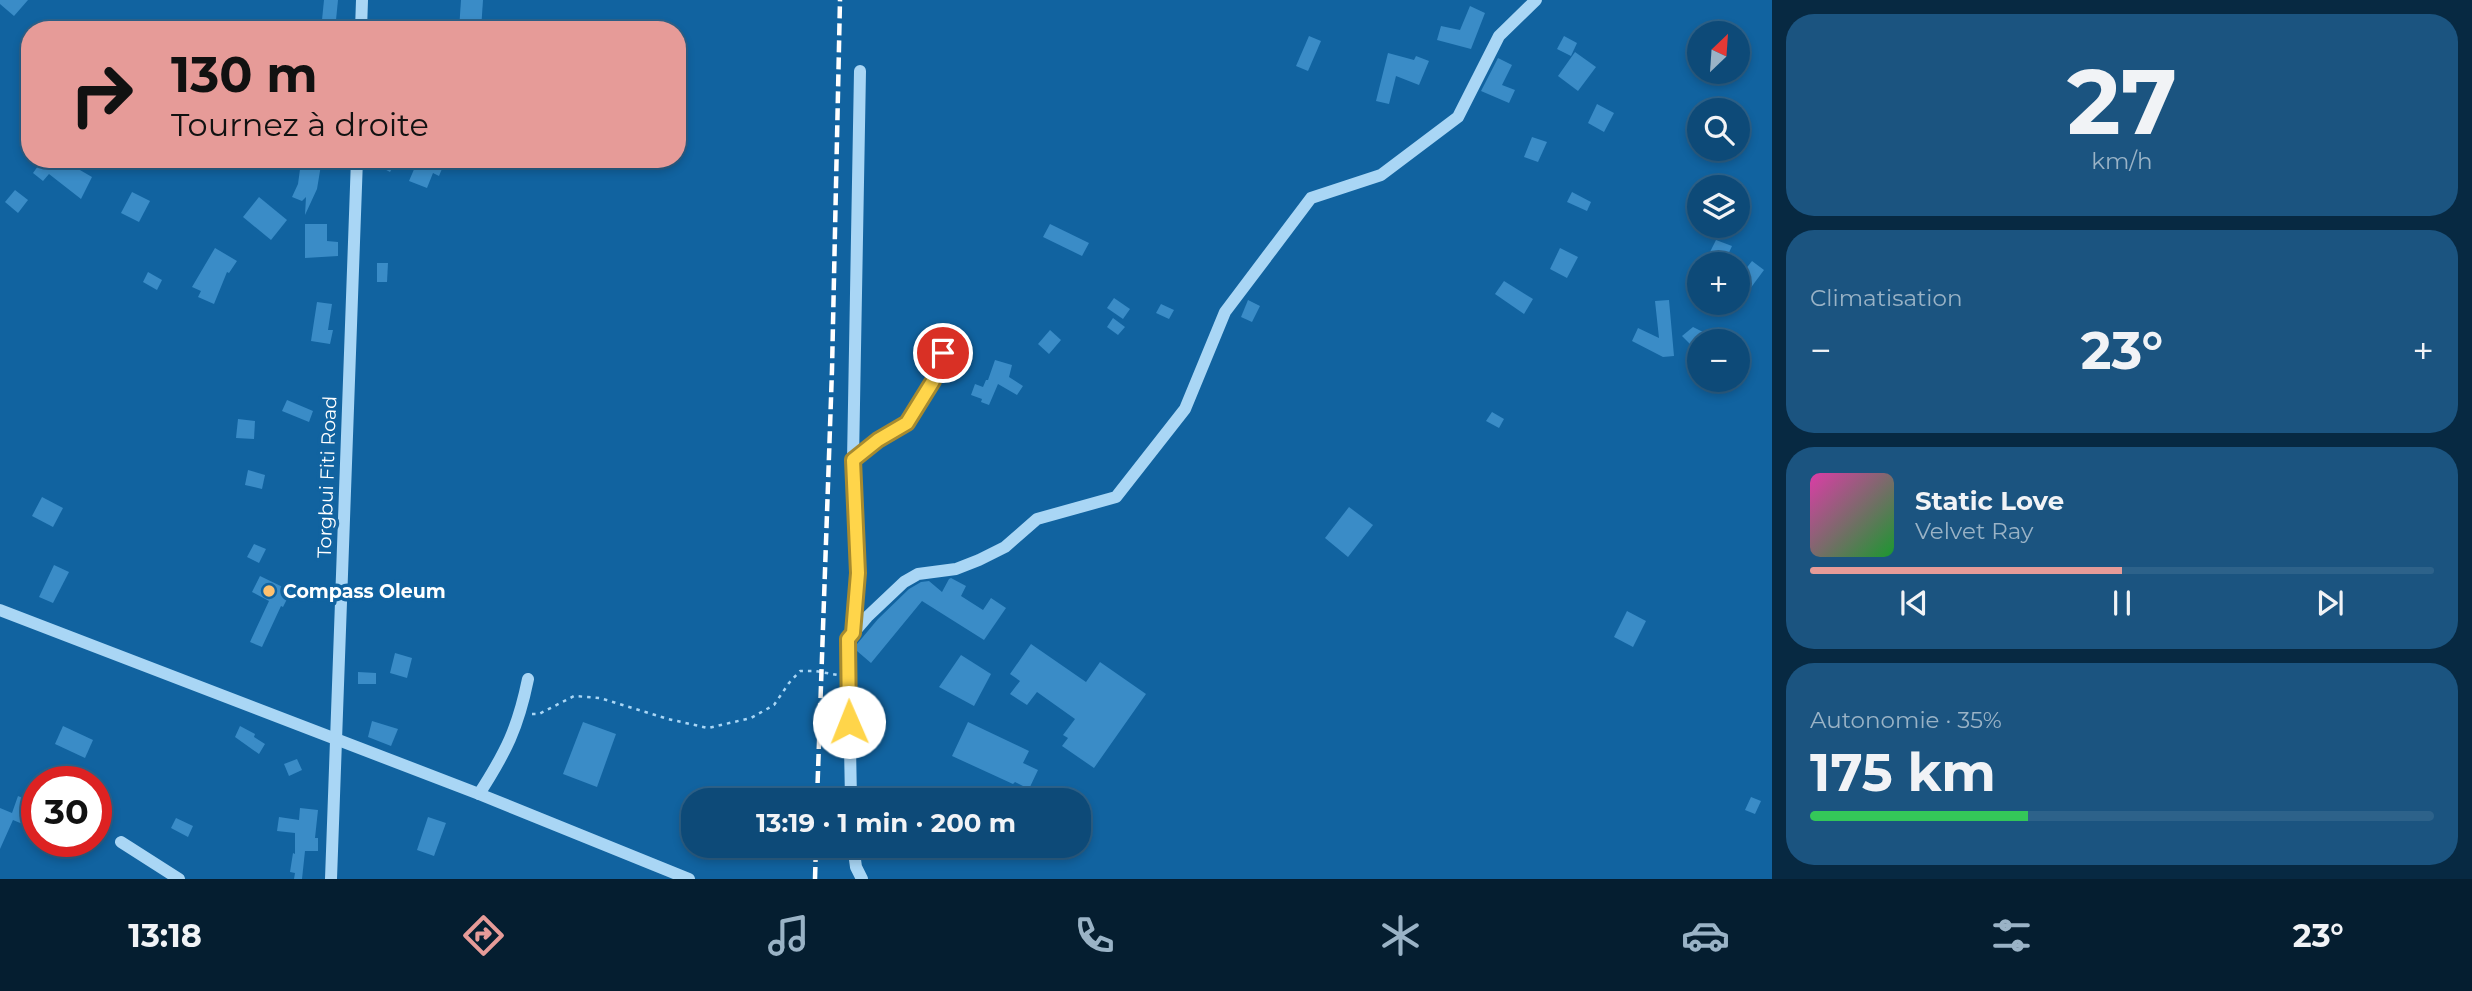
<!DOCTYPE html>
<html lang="fr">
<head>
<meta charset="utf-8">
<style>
  :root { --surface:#0d4a78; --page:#1b5480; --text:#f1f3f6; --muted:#9ab3c6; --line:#2d628a; --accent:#e69b98 }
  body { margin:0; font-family:Montserrat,sans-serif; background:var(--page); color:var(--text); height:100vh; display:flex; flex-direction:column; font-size:26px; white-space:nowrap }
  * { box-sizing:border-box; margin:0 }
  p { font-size:23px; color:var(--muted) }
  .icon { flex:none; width:38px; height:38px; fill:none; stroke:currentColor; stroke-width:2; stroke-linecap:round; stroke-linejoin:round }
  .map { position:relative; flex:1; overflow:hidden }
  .side { display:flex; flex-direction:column; gap:14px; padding:14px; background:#072942; width:700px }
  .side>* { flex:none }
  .banner { position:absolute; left:21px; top:21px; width:665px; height:147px; border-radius:28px; box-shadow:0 4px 10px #0003,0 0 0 2px var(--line); background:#e69b98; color:#111; overflow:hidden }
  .needle { width:46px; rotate:25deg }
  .controls { position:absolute; left:1687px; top:21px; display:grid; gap:14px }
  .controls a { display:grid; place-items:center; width:63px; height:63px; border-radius:50%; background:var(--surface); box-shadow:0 4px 10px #0003,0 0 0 2px var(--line); font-size:35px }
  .speed { position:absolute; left:21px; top:766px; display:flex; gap:14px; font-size:35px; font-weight:700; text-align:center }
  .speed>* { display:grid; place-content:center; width:91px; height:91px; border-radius:50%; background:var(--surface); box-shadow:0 4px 10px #0003,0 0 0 2px var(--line); line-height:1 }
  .speed .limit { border:10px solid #d22; background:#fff; color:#111 }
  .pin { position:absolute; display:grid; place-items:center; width:60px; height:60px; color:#fff; margin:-30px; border:4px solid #fff; border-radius:50%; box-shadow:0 2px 7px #0007 }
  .me { position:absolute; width:77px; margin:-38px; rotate:359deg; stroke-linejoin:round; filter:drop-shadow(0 0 5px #0008) }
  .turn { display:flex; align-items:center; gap:24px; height:147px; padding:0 35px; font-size:32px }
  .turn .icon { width:91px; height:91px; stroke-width:2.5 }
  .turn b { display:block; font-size:49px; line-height:60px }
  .big { font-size:52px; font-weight:700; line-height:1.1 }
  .side .card { flex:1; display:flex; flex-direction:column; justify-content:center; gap:10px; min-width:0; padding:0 24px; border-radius:28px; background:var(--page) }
  .side .dial { align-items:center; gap:0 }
  .dial b { font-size:91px; line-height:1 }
  .song { display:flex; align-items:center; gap:21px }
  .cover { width:84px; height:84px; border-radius:10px; background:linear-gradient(135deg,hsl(320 70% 55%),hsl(130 70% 35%)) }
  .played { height:7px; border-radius:4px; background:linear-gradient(90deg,var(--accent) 50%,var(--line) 50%) }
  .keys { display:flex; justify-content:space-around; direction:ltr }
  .heat { display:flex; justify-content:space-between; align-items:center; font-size:38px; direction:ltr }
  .charge { height:10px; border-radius:5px; background:linear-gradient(90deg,#34c759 35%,var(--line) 0) }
  .trip { position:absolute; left:681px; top:788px; width:410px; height:70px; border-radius:28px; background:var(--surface); box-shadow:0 4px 10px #0003,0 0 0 2px var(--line); font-weight:700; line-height:70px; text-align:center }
  .menu { display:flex; height:112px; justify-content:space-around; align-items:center; background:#051e30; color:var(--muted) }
  .menu .icon { width:49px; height:49px }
  .menu .current { color:var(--accent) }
  .menu b { font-size:32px; color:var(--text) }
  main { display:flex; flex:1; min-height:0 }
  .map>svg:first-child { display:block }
  .building { fill:#3a8cc7 }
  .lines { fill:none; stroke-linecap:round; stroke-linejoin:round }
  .path { stroke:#a9d6f5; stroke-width:2.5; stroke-dasharray:3.5 5; stroke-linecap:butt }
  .minor { stroke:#a9d6f5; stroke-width:12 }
  .rail { stroke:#fff; stroke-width:4.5; stroke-dasharray:12 5; stroke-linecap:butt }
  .route-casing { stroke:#a68a30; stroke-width:18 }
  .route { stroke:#ffd54a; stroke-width:12 }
  .poi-dot { fill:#ffc16e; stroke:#1163a0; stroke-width:2.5 }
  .labels { text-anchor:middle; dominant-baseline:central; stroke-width:7; stroke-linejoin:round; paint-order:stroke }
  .street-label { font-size:19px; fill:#fff; stroke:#1163a0 }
  .poi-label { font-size:19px; font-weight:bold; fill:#fff; stroke:#1163a0; text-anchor:start }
</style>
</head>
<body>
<main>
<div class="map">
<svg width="1772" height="879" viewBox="0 0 1772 879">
  <rect width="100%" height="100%" fill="#1163a0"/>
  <g class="building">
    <polygon points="0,0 28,0 14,16 0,4"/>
    <polygon points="324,0 338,0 335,30 321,30"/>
    <polygon points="461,0 483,0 481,30 459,30"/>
    <polygon points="1470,6 1485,13 1471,49 1437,40 1441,26 1460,30"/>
    <polygon points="1309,36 1321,41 1308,71 1296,66"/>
    <polygon points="1564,36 1577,43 1571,56 1557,49"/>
    <polygon points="1575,52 1596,67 1578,91 1558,76"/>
    <polygon points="1388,53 1414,60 1416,56 1429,61 1419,85 1396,76 1389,104 1376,101"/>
    <polygon points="1498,58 1512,65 1502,85 1515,90 1509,103 1481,91"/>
    <polygon points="1597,104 1614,113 1604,132 1588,123"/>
    <polygon points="1532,137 1547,142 1538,162 1524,157"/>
    <polygon points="43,159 78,159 73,166 92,177 81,199 49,174 43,181 33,173"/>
    <polygon points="366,159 397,159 390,172"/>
    <polygon points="425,159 446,159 439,176 433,173 427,188 409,181 415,167 421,169"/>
    <polygon points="301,162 321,165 317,189 305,215 306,197 302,201 292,197 298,184"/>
    <polygon points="15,190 28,200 18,213 5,202"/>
    <polygon points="132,192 150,201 139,222 121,213"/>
    <polygon points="1572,192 1591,202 1587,211 1567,202"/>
    <polygon points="259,197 287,220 271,240 243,217"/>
    <polygon points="305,224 327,224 327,241 338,242 338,256 305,258"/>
    <polygon points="1050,224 1089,243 1082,256 1043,237"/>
    <polygon points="1716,240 1732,246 1726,259 1710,252"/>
    <polygon points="215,248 237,261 229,273 227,272 214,304 198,297 201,291 192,287"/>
    <polygon points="1560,248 1578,257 1567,278 1550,269"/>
    <polygon points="1752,261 1764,270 1738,305 1738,279"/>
    <polygon points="377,263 388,263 387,282 377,282"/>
    <polygon points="148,272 162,280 157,290 143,282"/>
    <polygon points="1504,281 1533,299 1524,314 1495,294"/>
    <polygon points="1114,298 1130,309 1123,319 1107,308"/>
    <polygon points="1248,300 1260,306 1252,322 1241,317"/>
    <polygon points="1669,300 1674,356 1663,357 1632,341 1638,328 1659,338 1655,301"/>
    <polygon points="317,302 332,304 328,330 333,330 330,344 311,341"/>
    <polygon points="1161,304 1174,310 1169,319 1156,313"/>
    <polygon points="1113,318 1125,327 1118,335 1107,327"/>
    <polygon points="1693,327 1703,332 1690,344 1682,336"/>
    <polygon points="1050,330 1061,340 1049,354 1038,344"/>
    <polygon points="995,360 1012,365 1009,377 1023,386 1017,395 998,384 989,405 981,402 982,399 971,395 975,384 983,387 986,380 988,380"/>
    <polygon points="287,400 313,411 309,422 282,411"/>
    <polygon points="1492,412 1504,419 1499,428 1486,421"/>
    <polygon points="238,419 255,421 254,439 236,438"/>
    <polygon points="248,470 265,475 262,489 245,485"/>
    <polygon points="42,497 63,508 53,527 32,516"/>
    <polygon points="1349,507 1373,525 1348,557 1325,538"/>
    <polygon points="254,544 266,549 259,563 247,557"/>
    <polygon points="54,565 69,572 53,603 39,597"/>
    <polygon points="260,576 291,591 283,607 281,606 262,647 250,642 269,601 252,592"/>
    <polygon points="951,578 966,586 961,596 983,610 991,598 1006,608 984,640 922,601 871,663 857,651 857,644 878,619 909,589 921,582 929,581 942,592 949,579"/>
    <polygon points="1627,611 1646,621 1633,647 1614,637"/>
    <polygon points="1031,644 1086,682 1100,662 1146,694 1094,768 1062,746 1068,738 1063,735 1075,719 1037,692 1027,705 1010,694 1020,681 1010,674"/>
    <polygon points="395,653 412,658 407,678 390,673"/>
    <polygon points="961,655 991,674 974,706 939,687"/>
    <polygon points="358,672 376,673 376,684 358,684"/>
    <polygon points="372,721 398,729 391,746 368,737"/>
    <polygon points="583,722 616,734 597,787 563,774"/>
    <polygon points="968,722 1029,751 1023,763 1038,770 1029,789 1015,782 1013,784 952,756"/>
    <polygon points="63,726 93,740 85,758 55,744"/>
    <polygon points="240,726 255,734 254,737 265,744 259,754 235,737"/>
    <polygon points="297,759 302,770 289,776 284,764"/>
    <polygon points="18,796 37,804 37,830 13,820 0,849 0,808 12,813"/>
    <polygon points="1751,797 1761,801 1755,814 1745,810"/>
    <polygon points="300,808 318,810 315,838 318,838 318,851 305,851 302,879 294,879 295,873 290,872 293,853 295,854 295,833 277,831 279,817 299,820"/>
    <polygon points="428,817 446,823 434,856 417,850"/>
    <polygon points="176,818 193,826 188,837 171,828"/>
  </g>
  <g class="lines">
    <polyline class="path" points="532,714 539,714 574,696 600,698 668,719 708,728 751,718 774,705 789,683 800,671 815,671 838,675"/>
    <g class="minor">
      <polyline points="361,30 362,0"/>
      <polyline points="853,460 878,440 893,433 907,423 933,381 943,353"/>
      <polyline points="0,610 479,794 689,879"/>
      <polyline points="853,633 858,573 853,460 860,71"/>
      <path d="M479,794C506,752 518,728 528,679"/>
      <polyline points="851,800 848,639 867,617 904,582 918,574 956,569 979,560 1005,547 1037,519 1116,497 1185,409 1225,312 1311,198 1381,175 1458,117 1499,36 1536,0"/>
      <polyline points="121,842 179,879"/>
      <polyline points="853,845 856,867 862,879"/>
      <polyline points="331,879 357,159"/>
    </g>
    <g class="rail">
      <polyline points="817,800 832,370 840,0"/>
      <polyline points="815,879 816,845"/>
    </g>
  </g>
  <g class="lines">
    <defs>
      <polyline id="route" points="849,722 848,639 853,633 858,573 853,460 878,440 907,423 933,381 943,353"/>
    </defs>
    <use href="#route" class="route-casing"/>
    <use href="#route" class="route"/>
  </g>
  <circle class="poi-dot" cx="269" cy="591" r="7"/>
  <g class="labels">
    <g class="street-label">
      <text transform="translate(327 477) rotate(-88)">Torgbui Fiti Road</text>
    </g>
    <g class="poi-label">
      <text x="283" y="591">Compass Oleum</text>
    </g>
  </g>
</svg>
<div class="controls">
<a><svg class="needle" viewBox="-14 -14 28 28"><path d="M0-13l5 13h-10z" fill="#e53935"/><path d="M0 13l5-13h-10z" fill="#9ab3c6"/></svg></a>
<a><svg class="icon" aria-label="search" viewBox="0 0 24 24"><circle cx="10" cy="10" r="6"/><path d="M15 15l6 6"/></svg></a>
<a><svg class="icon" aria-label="layers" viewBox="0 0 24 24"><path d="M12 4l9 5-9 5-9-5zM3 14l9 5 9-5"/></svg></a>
<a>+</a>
<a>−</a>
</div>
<div class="speed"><div class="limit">30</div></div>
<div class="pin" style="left:943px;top:353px;background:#d93025"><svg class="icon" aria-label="arrive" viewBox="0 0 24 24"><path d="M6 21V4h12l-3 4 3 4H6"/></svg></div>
<svg class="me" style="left:849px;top:722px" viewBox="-20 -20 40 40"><circle r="19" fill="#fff"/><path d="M0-13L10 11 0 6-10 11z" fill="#ffd54a"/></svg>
<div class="trip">13:19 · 1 min · 200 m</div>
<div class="banner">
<div class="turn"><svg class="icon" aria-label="right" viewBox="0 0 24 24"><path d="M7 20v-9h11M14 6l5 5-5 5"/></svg><div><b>130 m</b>Tournez à droite</div></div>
</div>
</div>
<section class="side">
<div class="card dial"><b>27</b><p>km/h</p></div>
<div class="card"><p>Climatisation</p>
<div class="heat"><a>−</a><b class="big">23°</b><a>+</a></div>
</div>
<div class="card">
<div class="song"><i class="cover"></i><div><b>Static Love</b><p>Velvet Ray</p></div></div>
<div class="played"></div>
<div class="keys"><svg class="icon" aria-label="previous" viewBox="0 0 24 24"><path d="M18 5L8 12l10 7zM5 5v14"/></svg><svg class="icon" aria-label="pause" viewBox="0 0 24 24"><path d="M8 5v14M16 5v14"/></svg><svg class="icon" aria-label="next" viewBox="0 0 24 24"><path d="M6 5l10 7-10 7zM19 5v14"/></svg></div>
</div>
<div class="card"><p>Autonomie · 35%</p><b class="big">175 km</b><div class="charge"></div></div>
</section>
</main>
<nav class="menu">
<b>13:18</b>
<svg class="icon current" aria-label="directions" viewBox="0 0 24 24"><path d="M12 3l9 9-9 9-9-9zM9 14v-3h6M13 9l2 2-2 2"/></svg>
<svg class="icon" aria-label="music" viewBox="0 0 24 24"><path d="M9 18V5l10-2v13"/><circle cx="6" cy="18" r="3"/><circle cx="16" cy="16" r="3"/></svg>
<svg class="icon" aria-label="phone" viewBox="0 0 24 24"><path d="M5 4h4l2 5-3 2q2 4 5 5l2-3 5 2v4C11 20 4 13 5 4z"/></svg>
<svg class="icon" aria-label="climate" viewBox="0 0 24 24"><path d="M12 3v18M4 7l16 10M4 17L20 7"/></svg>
<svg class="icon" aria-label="car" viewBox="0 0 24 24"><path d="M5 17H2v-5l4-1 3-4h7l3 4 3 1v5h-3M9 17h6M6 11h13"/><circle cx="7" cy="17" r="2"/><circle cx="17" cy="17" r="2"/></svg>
<svg class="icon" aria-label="filters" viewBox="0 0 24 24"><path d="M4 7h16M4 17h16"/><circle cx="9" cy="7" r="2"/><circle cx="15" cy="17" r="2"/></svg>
<b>23°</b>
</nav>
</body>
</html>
